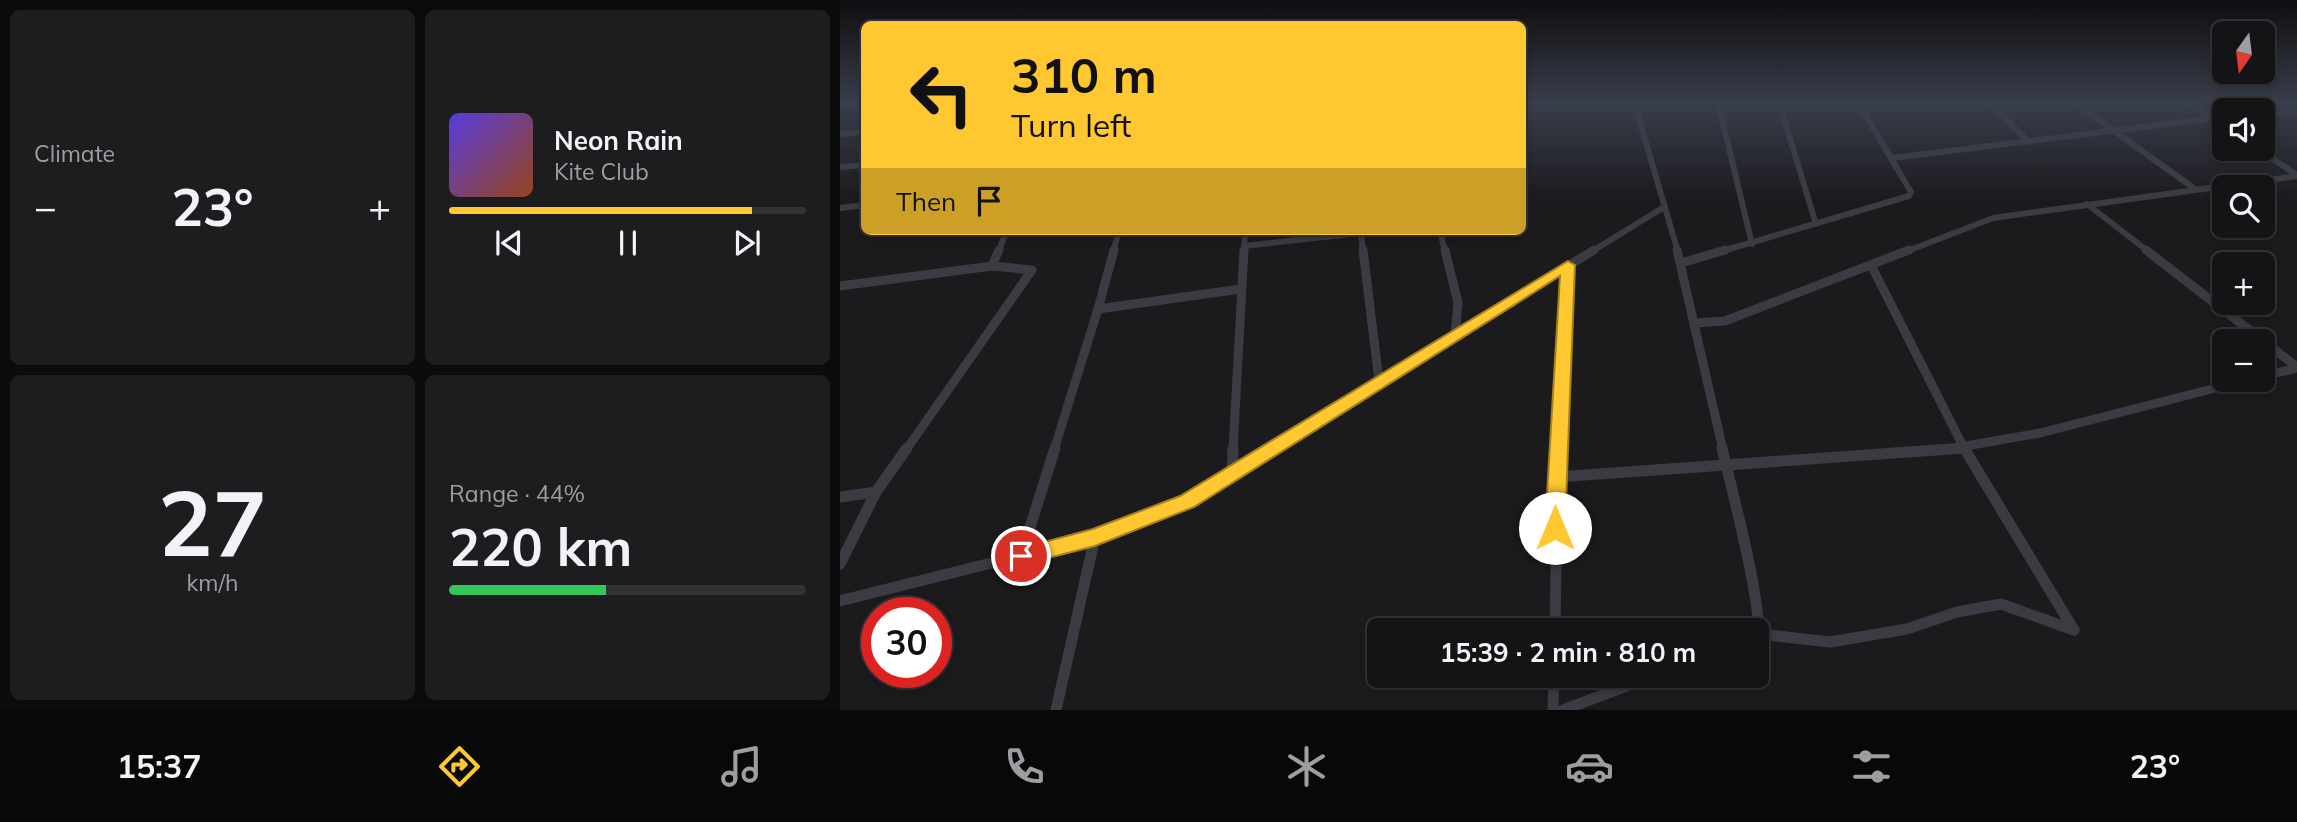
<!DOCTYPE html>
<html lang="en">
<head>
<meta charset="utf-8">
<style>
  :root { --surface:#141416; --page:#1d1d1f; --text:#f1f3f6; --muted:#9d9ea1; --line:#333335; --accent:#ffc830 }
  body { margin:0; font-family:Mulish,sans-serif; background:var(--page); color:var(--text); height:100vh; display:flex; flex-direction:column; font-size:26px; white-space:nowrap }
  * { box-sizing:border-box; margin:0 }
  p { font-size:23px; color:var(--muted) }
  .icon { flex:none; width:38px; height:38px; fill:none; stroke:currentColor; stroke-width:2; stroke-linecap:round; stroke-linejoin:round }
  .map { position:relative; flex:1; overflow:hidden }
  .sheet { display:flex; flex-direction:column; gap:10px; padding:10px; background:#0b0b0c; width:840px }
  .sheet>* { flex:none }
  .guide { position:absolute; left:21px; top:21px; width:665px; height:214px; border-radius:10px; box-shadow:0 4px 10px #0003,0 0 0 2px var(--line); background:#ffc830; color:#111; overflow:hidden }
  .needle { width:46px; rotate:194deg }
  .buttons { position:absolute; left:1372px; top:21px; display:grid; gap:14px }
  .buttons a { display:grid; place-items:center; width:63px; height:63px; border-radius:10px; background:var(--surface); box-shadow:0 4px 10px #0003,0 0 0 2px var(--line); font-size:35px }
  .speed { position:absolute; left:21px; top:597px; display:flex; gap:14px; font-size:35px; font-weight:700; text-align:center }
  .speed>* { display:grid; place-content:center; width:91px; height:91px; border-radius:50%; background:var(--surface); box-shadow:0 4px 10px #0003,0 0 0 2px var(--line); line-height:1 }
  .speed .limit { border:10px solid #d22; background:#fff; color:#111 }
  .pin { position:absolute; display:grid; place-items:center; width:60px; height:60px; color:#fff; margin:-30px; border:4px solid #fff; border-radius:50%; box-shadow:0 2px 7px #0007 }
  .me { position:absolute; width:77px; margin:-38px; rotate:0deg; stroke-linejoin:round; filter:drop-shadow(0 0 5px #0008) }
  .turn { display:flex; align-items:center; gap:24px; height:147px; padding:0 35px; font-size:32px }
  .turn .icon { width:91px; height:91px; stroke-width:2.5 }
  .turn b { display:block; font-size:49px; line-height:60px }
  .then { display:flex; align-items:center; height:66px; padding:0 35px; background:#0003; gap:14px; font-size:26px }
  .big { font-size:52px; font-weight:700; line-height:1.1 }
  .sheet .tile { flex:1; display:flex; flex-direction:column; justify-content:center; gap:10px; min-width:0; padding:0 24px; border-radius:10px; background:var(--page) }
  .sheet .dial { align-items:center; gap:0 }
  .dial b { font-size:91px; line-height:1 }
  .song { display:flex; align-items:center; gap:21px }
  .cover { width:84px; height:84px; border-radius:10px; background:linear-gradient(135deg,hsl(250 70% 55%),hsl(20 70% 35%)) }
  .played { height:7px; border-radius:4px; background:linear-gradient(90deg,var(--accent) 85%,var(--line) 85%) }
  .keys { display:flex; justify-content:space-around; direction:ltr }
  .heat { display:flex; justify-content:space-between; align-items:center; font-size:38px; direction:ltr }
  .charge { height:10px; border-radius:5px; background:linear-gradient(90deg,#34c759 44%,var(--line) 0) }
  .sheet .tiles { flex:1; display:grid; gap:10px; grid-template-columns:repeat(2,1fr) }
  .trip { position:absolute; left:527px; top:618px; width:402px; height:70px; border-radius:10px; background:var(--surface); box-shadow:0 4px 10px #0003,0 0 0 2px var(--line); font-weight:700; line-height:70px; text-align:center }
  .menu { display:flex; height:112px; justify-content:space-around; align-items:center; background:#080809; color:var(--muted) }
  .menu .icon { width:49px; height:49px }
  .menu .current { color:var(--accent) }
  .menu b { font-size:32px; color:var(--text) }
  main { display:flex; flex:1; min-height:0 }
  .map>svg:first-child { display:block }
  .lines { fill:none; stroke-linecap:round; stroke-linejoin:round }
  .street-far2 { stroke:#3b3c43; stroke-width:6 }
  .street-far1 { stroke:#3b3c43; stroke-width:9 }
  .street { stroke:#3b3c43; stroke-width:11 }
  .route { fill:#ffc830; stroke:#a6821f; stroke-width:2 }
</style>
</head>
<body>
<main>
<section class="sheet">
<div class="tiles">
<div class="tile"><p>Climate</p>
<div class="heat"><a>−</a><b class="big">23°</b><a>+</a></div>
</div>
<div class="tile">
<div class="song"><i class="cover"></i><div><b>Neon Rain</b><p>Kite Club</p></div></div>
<div class="played"></div>
<div class="keys"><svg class="icon" aria-label="previous" viewBox="0 0 24 24"><path d="M18 5L8 12l10 7zM5 5v14"/></svg><svg class="icon" aria-label="pause" viewBox="0 0 24 24"><path d="M8 5v14M16 5v14"/></svg><svg class="icon" aria-label="next" viewBox="0 0 24 24"><path d="M6 5l10 7-10 7zM19 5v14"/></svg></div>
</div>
<div class="tile dial"><b>27</b><p>km/h</p></div>
<div class="tile"><p>Range · 44%</p><b class="big">220 km</b><div class="charge"></div></div>
</div>
</section>
<div class="map">
<svg width="1457" height="710" viewBox="0 0 1457 710">
  <rect width="100%" height="100%" fill="#1b1a1d"/>
  <g class="lines">
    <g class="street-far2">
      <polyline points="794,102 838,252"/>
      <polyline points="878,102 912,244"/>
      <polyline points="939,102 976,224"/>
      <polyline points="1148,102 1189,142"/>
      <polyline points="1234,102 1355,189"/>
      <polyline points="1346,102 1384,127"/>
      <polyline points="6,105 24,104"/>
      <polyline points="1423,114 1457,112"/>
      <polyline points="0,134 24,132"/>
      <polyline points="1418,149 1457,175"/>
      <polyline points="1053,158 1384,117"/>
      <polyline points="0,167 24,165"/>
      <polyline points="1247,204 1309,252"/>
      <polyline points="0,208 24,205"/>
      <polyline points="600,231 605,252"/>
      <polyline points="521,233 523,252"/>
      <polyline points="404,246 538,231"/>
      <polyline points="158,252 167,231"/>
      <polyline points="273,252 279,231"/>
      <polyline points="404,252 405,231"/>
      <polyline points="751,252 824,207"/>
      <polyline points="879,252 1069,196 1071,192 1018,102"/>
      <polyline points="1065,252 1153,218 1457,176"/>
    </g>
    <g class="street-far1">
      <polyline points="274,250 258,309 401,289"/>
      <polyline points="523,250 539,381"/>
      <polyline points="605,250 618,303 615,334"/>
      <polyline points="837,250 883,450"/>
      <polyline points="1306,250 1457,367"/>
      <polyline points="841,263 885,250"/>
      <polyline points="1031,265 1125,450"/>
      <polyline points="152,266 159,250"/>
      <polyline points="0,286 152,266 192,270 66,450"/>
      <polyline points="856,323 885,321 1069,250"/>
      <polyline points="1423,376 1457,368"/>
      <polyline points="214,450 258,309"/>
      <polyline points="393,450 404,250"/>
      <polyline points="429,450 754,250"/>
      <polyline points="718,450 728,265"/>
      <polyline points="1103,450 1200,433 1407,380"/>
    </g>
    <g class="street">
      <path d="M882,448C889,479 925,613 917,635"/>
      <polyline points="1124,448 1234,630"/>
      <polyline points="392,471 393,448"/>
      <polyline points="716,477 1125,448"/>
      <polyline points="0,497 36,492"/>
      <polyline points="181,556 215,448"/>
      <polyline points="0,564 36,492 67,448"/>
      <polyline points="0,601 255,537 327,512 432,448"/>
      <polyline points="715,630 718,448"/>
      <polyline points="919,634 990,642 1067,629 1117,612 1161,604 1234,630"/>
      <polyline points="216,710 255,537"/>
      <polyline points="713,710 714,676"/>
      <polyline points="723,710 813,676"/>
    </g>
  </g>
  <linearGradient id="sky" x2="0" y2="1"><stop stop-color="#0f0e10"/><stop offset="0.51" stop-color="#393e4c"/><stop offset="1" stop-color="#393e4c" stop-opacity="0"/></linearGradient>
  <rect width="1457" height="201" fill="url(#sky)"/>
  <polygon class="route" points="728,261 735,265 725,528 722,534 708,534 705,528 720,276 354,507 255,546 181,565 174,562 171,556 174,550 253,529 340,496"/>
</svg>
<div class="buttons">
<a><svg class="needle" viewBox="-14 -14 28 28"><path d="M0-13l5 13h-10z" fill="#e53935"/><path d="M0 13l5-13h-10z" fill="#9d9ea1"/></svg></a>
<a><svg class="icon" aria-label="sound" viewBox="0 0 24 24"><path d="M4 9h4l5-4v14l-5-4H4zM17 9q2 3 0 6"/></svg></a>
<a><svg class="icon" aria-label="search" viewBox="0 0 24 24"><circle cx="10" cy="10" r="6"/><path d="M15 15l6 6"/></svg></a>
<a>+</a>
<a>−</a>
</div>
<div class="speed"><div class="limit">30</div></div>
<div class="pin" style="left:181px;top:556px;background:#d93025"><svg class="icon" aria-label="arrive" viewBox="0 0 24 24"><path d="M6 21V4h12l-3 4 3 4H6"/></svg></div>
<svg class="me" style="left:715px;top:528px" viewBox="-20 -20 40 40"><circle r="19" fill="#fff"/><path d="M0-13L10 11 0 6-10 11z" fill="#ffc830"/></svg>
<div class="trip">15:39 · 2 min · 810 m</div>
<div class="guide">
<div class="turn"><svg class="icon" aria-label="left" viewBox="0 0 24 24"><path d="M17 20v-9H6M10 6l-5 5 5 5"/></svg><div><b>310 m</b>Turn left</div></div>
<div class="then">Then<svg class="icon" aria-label="arrive" viewBox="0 0 24 24"><path d="M6 21V4h12l-3 4 3 4H6"/></svg></div>
</div>
</div>
</main>
<nav class="menu">
<b>15:37</b>
<svg class="icon current" aria-label="directions" viewBox="0 0 24 24"><path d="M12 3l9 9-9 9-9-9zM9 14v-3h6M13 9l2 2-2 2"/></svg>
<svg class="icon" aria-label="music" viewBox="0 0 24 24"><path d="M9 18V5l10-2v13"/><circle cx="6" cy="18" r="3"/><circle cx="16" cy="16" r="3"/></svg>
<svg class="icon" aria-label="phone" viewBox="0 0 24 24"><path d="M5 4h4l2 5-3 2q2 4 5 5l2-3 5 2v4C11 20 4 13 5 4z"/></svg>
<svg class="icon" aria-label="climate" viewBox="0 0 24 24"><path d="M12 3v18M4 7l16 10M4 17L20 7"/></svg>
<svg class="icon" aria-label="car" viewBox="0 0 24 24"><path d="M5 17H2v-5l4-1 3-4h7l3 4 3 1v5h-3M9 17h6M6 11h13"/><circle cx="7" cy="17" r="2"/><circle cx="17" cy="17" r="2"/></svg>
<svg class="icon" aria-label="filters" viewBox="0 0 24 24"><path d="M4 7h16M4 17h16"/><circle cx="9" cy="7" r="2"/><circle cx="15" cy="17" r="2"/></svg>
<b>23°</b>
</nav>
</body>
</html>
